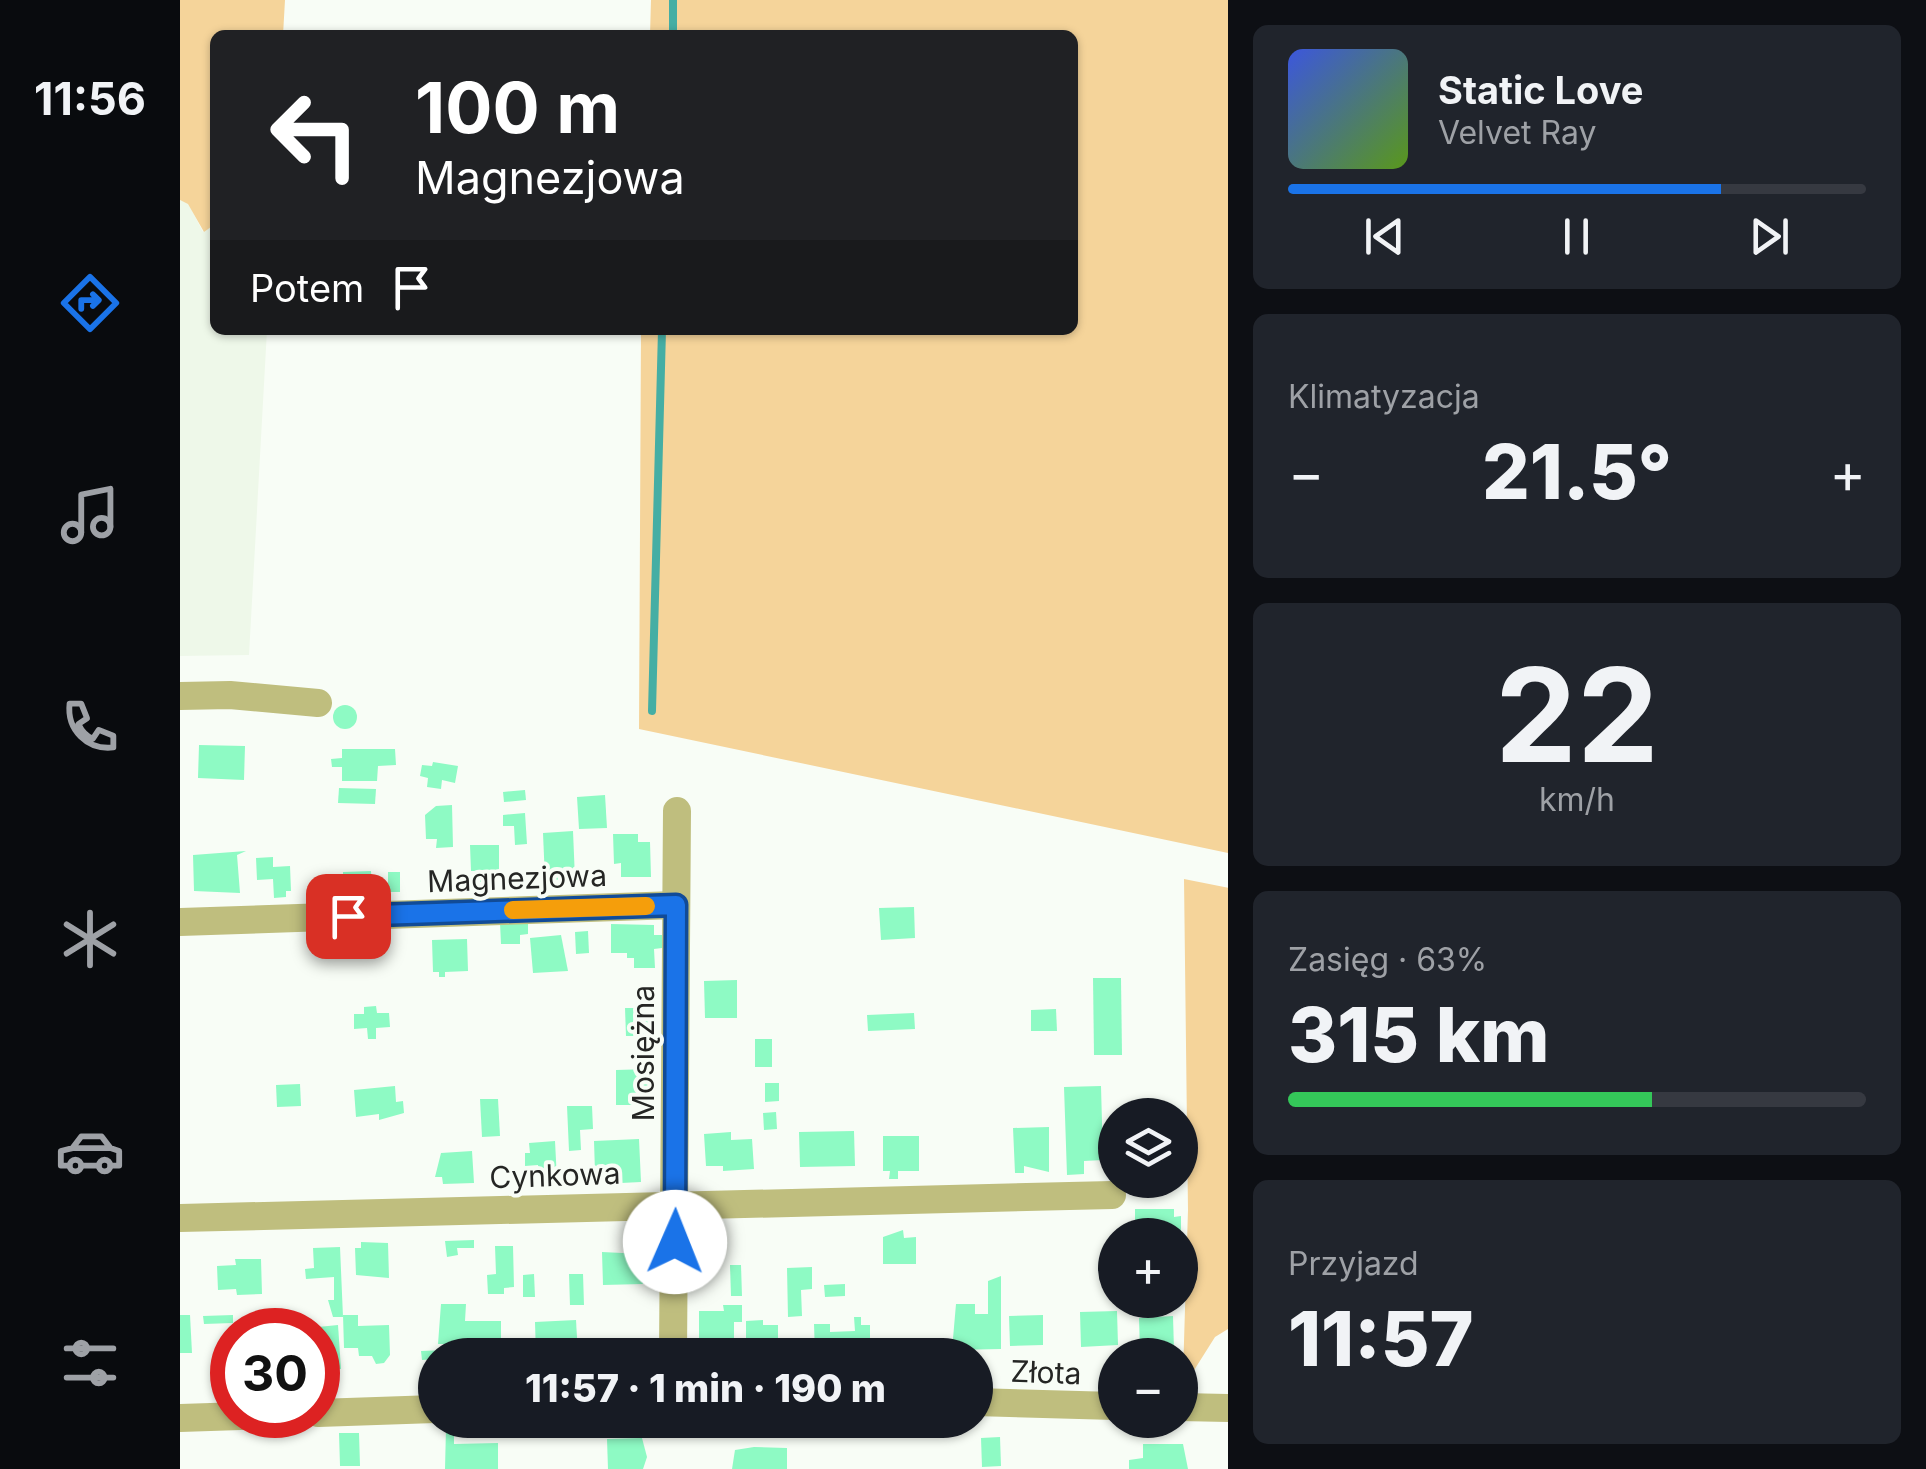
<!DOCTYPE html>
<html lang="pl">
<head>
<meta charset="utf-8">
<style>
  :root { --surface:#171b24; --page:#20242c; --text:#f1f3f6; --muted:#9ea1a6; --line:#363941; --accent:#1a73e8 }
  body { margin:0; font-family:Inter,sans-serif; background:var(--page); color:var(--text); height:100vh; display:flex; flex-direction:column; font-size:38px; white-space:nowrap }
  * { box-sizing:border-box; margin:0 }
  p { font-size:32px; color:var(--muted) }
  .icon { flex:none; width:55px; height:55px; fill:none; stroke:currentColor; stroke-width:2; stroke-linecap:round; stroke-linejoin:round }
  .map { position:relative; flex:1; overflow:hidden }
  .details { display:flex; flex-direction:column; gap:25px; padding:25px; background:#0d0f14; width:698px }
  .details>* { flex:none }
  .hud { position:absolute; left:30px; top:30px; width:868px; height:305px; border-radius:15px; box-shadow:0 2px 8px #0004; background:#202124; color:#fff; overflow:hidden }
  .tools { position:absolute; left:918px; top:1098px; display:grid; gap:20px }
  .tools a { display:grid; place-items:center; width:100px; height:100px; border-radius:50%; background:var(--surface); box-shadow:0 2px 8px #0004; font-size:50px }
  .speed { position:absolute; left:30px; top:1308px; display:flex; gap:20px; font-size:50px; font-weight:700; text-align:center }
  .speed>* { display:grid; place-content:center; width:130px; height:130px; border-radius:50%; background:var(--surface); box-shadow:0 2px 8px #0004; line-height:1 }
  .speed .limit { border:15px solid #d22; background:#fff; color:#111 }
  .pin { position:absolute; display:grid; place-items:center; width:85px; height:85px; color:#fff; margin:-42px; border-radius:20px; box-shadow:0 5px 15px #0006 }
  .me { position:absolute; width:110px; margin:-55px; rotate:1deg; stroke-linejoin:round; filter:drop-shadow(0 0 8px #0008) }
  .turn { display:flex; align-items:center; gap:35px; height:210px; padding:0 40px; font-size:45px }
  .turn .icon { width:130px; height:130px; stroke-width:2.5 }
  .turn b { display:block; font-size:70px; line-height:85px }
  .then { display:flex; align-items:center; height:95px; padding:0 40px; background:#0003; gap:20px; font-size:38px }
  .big { font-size:75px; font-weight:800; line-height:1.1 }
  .details .tile { flex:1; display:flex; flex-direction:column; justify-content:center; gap:15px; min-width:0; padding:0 35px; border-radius:15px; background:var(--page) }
  .details .dial { align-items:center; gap:0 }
  .dial b { font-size:130px; line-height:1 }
  .song { display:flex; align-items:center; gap:30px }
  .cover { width:120px; height:120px; border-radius:15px; background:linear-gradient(135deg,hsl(230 70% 55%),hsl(90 70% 35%)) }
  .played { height:10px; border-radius:5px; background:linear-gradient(90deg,var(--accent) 75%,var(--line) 75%) }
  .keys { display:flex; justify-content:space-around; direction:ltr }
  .heat { display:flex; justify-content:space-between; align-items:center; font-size:55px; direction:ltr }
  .charge { height:15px; border-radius:8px; background:linear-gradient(90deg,#34c759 63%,var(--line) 0) }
  .trip { position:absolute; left:238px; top:1338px; width:575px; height:100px; border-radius:50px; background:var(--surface); box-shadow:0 2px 8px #0004; font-weight:800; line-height:100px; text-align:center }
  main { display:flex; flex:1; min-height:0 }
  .dock { display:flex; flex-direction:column; width:180px; justify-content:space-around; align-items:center; background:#090b0e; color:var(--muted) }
  .dock .icon { width:70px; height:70px }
  .dock .selected { color:var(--accent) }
  .dock b { font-size:45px; color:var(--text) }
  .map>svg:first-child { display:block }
  .built { fill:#eef8e9 }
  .green { fill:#f5d49a }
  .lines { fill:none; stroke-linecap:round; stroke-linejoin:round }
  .stream { stroke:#45aea4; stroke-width:8 }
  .building { fill:#8efac4 }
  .street { stroke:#bfbe7e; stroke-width:28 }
  .route-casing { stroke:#114b97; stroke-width:25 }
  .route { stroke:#1a73e8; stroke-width:18 }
  .slow { stroke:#f59e0b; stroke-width:18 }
  .labels { text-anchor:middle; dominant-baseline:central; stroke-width:8; stroke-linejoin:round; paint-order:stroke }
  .street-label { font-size:30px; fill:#252624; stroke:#f8fdf6 }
</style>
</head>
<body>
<main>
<nav class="dock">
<b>11:56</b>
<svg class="icon selected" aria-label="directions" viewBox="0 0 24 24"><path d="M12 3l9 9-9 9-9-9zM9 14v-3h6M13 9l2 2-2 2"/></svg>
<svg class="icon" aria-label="music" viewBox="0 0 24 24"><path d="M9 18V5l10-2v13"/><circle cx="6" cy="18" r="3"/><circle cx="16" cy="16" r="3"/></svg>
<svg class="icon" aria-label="phone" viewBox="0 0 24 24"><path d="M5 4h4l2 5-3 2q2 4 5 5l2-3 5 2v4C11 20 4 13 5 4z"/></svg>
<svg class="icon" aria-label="climate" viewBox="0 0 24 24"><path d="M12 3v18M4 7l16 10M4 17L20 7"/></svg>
<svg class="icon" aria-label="car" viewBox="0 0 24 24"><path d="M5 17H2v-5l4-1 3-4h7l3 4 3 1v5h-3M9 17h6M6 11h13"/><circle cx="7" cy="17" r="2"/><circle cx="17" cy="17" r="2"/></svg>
<svg class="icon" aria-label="filters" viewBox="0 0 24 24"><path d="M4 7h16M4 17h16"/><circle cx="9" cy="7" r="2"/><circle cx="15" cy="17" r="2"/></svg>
</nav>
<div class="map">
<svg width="1049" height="1469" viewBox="0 0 1049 1469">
  <rect width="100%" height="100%" fill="#f8fdf6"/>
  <polygon class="built" points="0,200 8,203 23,232 35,224 35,330 87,330 69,655 0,656"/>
  <g class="green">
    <polygon points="0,0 105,0 103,35 35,35 35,224 24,232 8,204 0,200"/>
    <polygon points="471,0 1048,0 1048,853 459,729 461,330 892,330 892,35 470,35"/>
    <polygon points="1004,879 1049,888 1048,1329 1035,1337 1011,1375 1003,1375 1008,1210"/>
  </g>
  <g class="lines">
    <g class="stream">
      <polyline points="493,0 493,35"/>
      <polyline points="472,711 482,330"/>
    </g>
  </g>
  <g class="building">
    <circle cx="165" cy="717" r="12"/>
    <polygon points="19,745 65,746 64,780 18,778"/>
    <polygon points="162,749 215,749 216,765 198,766 197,781 162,781 162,767 152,767 151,759 162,758"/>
    <polygon points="253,762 278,766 275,783 262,780 261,789 247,787 248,778 240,776 242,765 252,766"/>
    <polygon points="159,788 196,789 195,804 158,803"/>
    <polygon points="345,790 346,800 324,802 323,792"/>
    <polygon points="425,795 427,828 399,829 397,797"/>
    <polygon points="272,805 273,847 256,848 257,839 246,839 245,815 256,806"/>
    <polygon points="345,813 347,844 335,845 334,826 323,826 323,815"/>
    <polygon points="393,831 395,879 365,880 363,833"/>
    <polygon points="433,834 458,834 458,842 470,842 471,877 441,877 441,863 434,864"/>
    <polygon points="290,845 319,845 319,870 313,871 314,882 300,882 300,871 291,871"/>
    <polygon points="66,851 57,855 60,893 14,891 13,855"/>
    <polygon points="93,857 93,867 110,866 111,891 106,891 106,897 94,898 93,879 77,880 76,858"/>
    <polygon points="191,871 192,888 177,888 177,893 163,889 163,872"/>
    <rect x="208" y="872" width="12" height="20"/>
    <polygon points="734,907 735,938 701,940 699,908"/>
    <polygon points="348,922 348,934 340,935 340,944 321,944 320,923"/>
    <polygon points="431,924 474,925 474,935 482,935 482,948 474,949 475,968 454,968 454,958 447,958 447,953 431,953"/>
    <polygon points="173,931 173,952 159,952 158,932"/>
    <polygon points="408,931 409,953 396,954 395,932"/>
    <polygon points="381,935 388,971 353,973 350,938"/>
    <polygon points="287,939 288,971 265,972 265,977 259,977 259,972 253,972 252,940"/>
    <polygon points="913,978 941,978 942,1055 914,1055"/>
    <polygon points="557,980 557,1018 525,1018 524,981"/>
    <polygon points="196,1006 197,1013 209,1013 210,1027 196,1028 196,1039 188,1039 187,1028 174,1029 174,1014 184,1014 184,1007"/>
    <polygon points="445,1008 473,1008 473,1036 446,1036"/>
    <polygon points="876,1009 877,1031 851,1031 851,1010"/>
    <polygon points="734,1013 735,1029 688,1031 687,1015"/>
    <rect x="575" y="1039" width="17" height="28"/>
    <polygon points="470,1069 470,1087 461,1087 462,1105 436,1105 436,1070"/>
    <polygon points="585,1083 599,1083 599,1101 585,1102"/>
    <polygon points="120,1084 121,1106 97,1107 96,1085"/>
    <polygon points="215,1086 216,1102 223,1101 224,1113 199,1120 199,1114 176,1117 174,1090"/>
    <polygon points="921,1086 923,1160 904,1161 904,1174 887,1175 884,1087"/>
    <polygon points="300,1099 318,1099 320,1136 302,1137"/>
    <polygon points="387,1106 412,1106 413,1129 400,1130 401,1150 389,1151"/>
    <polygon points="596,1112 597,1129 584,1130 583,1113"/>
    <polygon points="869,1127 869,1172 844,1166 844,1173 835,1173 833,1128"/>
    <polygon points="674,1131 675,1166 620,1167 619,1132"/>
    <polygon points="551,1132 551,1140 572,1139 574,1169 543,1171 543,1166 526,1166 524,1134"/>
    <polygon points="703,1136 739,1136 739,1171 718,1171 718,1179 709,1179 710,1171 703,1171"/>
    <polygon points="459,1139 461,1182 441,1183 441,1171 415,1172 414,1141"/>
    <polygon points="375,1141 377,1180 359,1181 358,1165 345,1166 345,1153 350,1153 349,1143"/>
    <polygon points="292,1151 294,1183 263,1184 262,1177 255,1177 261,1153"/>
    <polygon points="955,1209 994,1209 994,1217 1001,1216 1001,1234 955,1235"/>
    <polygon points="723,1230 724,1238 736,1237 736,1264 703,1264 703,1237"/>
    <polygon points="294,1240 294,1248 277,1248 278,1255 267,1257 265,1241"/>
    <polygon points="181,1242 208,1243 209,1278 176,1275 175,1248 181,1248"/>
    <polygon points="315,1246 333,1246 334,1287 324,1288 324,1294 308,1294 307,1275 316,1274"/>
    <polygon points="160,1247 163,1317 153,1317 148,1300 154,1300 154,1277 126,1279 125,1269 134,1268 133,1248"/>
    <polygon points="422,1252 463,1254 463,1284 423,1285"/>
    <polygon points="55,1259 81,1259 82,1294 57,1295 56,1289 38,1290 37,1266 56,1265"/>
    <polygon points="550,1265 561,1265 562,1296 551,1296"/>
    <polygon points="632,1267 632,1289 621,1290 622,1316 608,1317 607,1268"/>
    <polygon points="354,1274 355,1297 343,1297 343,1275"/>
    <polygon points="389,1274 403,1274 404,1305 390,1305"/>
    <polygon points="821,1276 821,1349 772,1350 776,1304 795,1304 795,1314 808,1314 808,1281"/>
    <polygon points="665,1284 665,1296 645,1297 644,1285"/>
    <polygon points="261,1304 286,1304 285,1321 321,1321 321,1355 255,1355 255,1359 242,1360 241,1351 268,1350 268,1344 258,1344"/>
    <polygon points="543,1305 562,1305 562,1322 554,1322 554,1353 519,1353 519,1311 544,1311"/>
    <polygon points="937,1311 938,1345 901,1347 900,1312"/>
    <polygon points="0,1315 10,1315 12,1353 0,1353"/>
    <polygon points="53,1315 53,1323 24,1324 23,1316"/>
    <polygon points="163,1315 178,1315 178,1326 209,1325 210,1355 204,1363 196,1364 192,1356 179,1356 178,1348 164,1348"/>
    <polygon points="863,1315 863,1345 830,1346 829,1316"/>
    <polygon points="993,1316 994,1350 960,1352 959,1318"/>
    <polygon points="674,1317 681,1317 681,1325 690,1325 690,1355 635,1355 634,1324 650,1324 650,1332 675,1331"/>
    <polygon points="396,1320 398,1355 356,1355 355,1322"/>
    <polygon points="583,1320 583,1325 598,1325 598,1355 566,1355 566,1321"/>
    <polygon points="98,1321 99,1330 55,1330 55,1323"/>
    <polygon points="158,1325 161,1369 138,1370 138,1327"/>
    <polygon points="266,1428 274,1428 274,1444 318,1443 318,1469 265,1469"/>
    <polygon points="159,1433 179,1433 180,1466 160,1466"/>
    <polygon points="820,1437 821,1466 802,1467 801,1438"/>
    <polygon points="462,1438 467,1457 463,1469 428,1469 427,1439"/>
    <polygon points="963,1444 1003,1444 1008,1469 949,1469 949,1460 963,1458"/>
    <polygon points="574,1447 607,1448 607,1469 552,1469 555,1450"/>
  </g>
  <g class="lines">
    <g class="street">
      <polyline points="0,696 50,695 138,703"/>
      <polyline points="0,922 496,905"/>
      <polyline points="0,1218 932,1195"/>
      <polyline points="493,1355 497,811"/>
      <polyline points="795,1402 935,1406"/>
      <polyline points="1000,1407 1049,1408"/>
      <polyline points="138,1413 255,1409"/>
      <polyline points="0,1418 95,1415"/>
    </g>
  </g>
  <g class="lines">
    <defs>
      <polyline id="route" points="168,916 496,905 495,1242"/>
    </defs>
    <use href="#route" class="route-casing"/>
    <use href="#route" class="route"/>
    <polyline class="slow" points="333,910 466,906"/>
  </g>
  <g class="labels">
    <g class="street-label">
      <text transform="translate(337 878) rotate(-2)">Magnezjowa</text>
      <text transform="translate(463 1053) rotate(-90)">Mosiężna</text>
      <text transform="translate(375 1175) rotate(-2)">Cynkowa</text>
      <text transform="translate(866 1372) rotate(2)">Złota</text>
    </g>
  </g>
</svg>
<div class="tools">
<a><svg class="icon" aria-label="layers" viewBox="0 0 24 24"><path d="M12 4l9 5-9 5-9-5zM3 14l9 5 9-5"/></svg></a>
<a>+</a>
<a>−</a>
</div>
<div class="speed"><div class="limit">30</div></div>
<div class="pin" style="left:168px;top:916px;background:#d93025"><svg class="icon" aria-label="arrive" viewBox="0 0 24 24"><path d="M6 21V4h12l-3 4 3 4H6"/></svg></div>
<svg class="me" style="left:495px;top:1242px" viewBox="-20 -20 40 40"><circle r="19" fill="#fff"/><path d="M0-13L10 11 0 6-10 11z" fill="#1a73e8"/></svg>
<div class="trip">11:57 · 1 min · 190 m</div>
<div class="hud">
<div class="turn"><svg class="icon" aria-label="left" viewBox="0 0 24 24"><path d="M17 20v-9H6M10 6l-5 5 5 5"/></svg><div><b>100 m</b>Magnezjowa</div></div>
<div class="then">Potem<svg class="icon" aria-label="arrive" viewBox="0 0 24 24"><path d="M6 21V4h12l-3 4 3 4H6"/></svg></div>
</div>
</div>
<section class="details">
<div class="tile">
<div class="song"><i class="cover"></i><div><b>Static Love</b><p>Velvet Ray</p></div></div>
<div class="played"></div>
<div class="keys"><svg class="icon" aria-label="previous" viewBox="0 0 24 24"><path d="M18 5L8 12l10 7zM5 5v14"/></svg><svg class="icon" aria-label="pause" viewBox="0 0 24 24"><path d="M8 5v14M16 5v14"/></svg><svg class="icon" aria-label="next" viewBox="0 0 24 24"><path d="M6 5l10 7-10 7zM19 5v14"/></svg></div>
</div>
<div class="tile"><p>Klimatyzacja</p>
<div class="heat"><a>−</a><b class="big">21.5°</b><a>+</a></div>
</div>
<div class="tile dial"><b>22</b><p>km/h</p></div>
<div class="tile"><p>Zasięg · 63%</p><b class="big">315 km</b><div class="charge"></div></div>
<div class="tile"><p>Przyjazd</p><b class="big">11:57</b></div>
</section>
</main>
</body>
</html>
